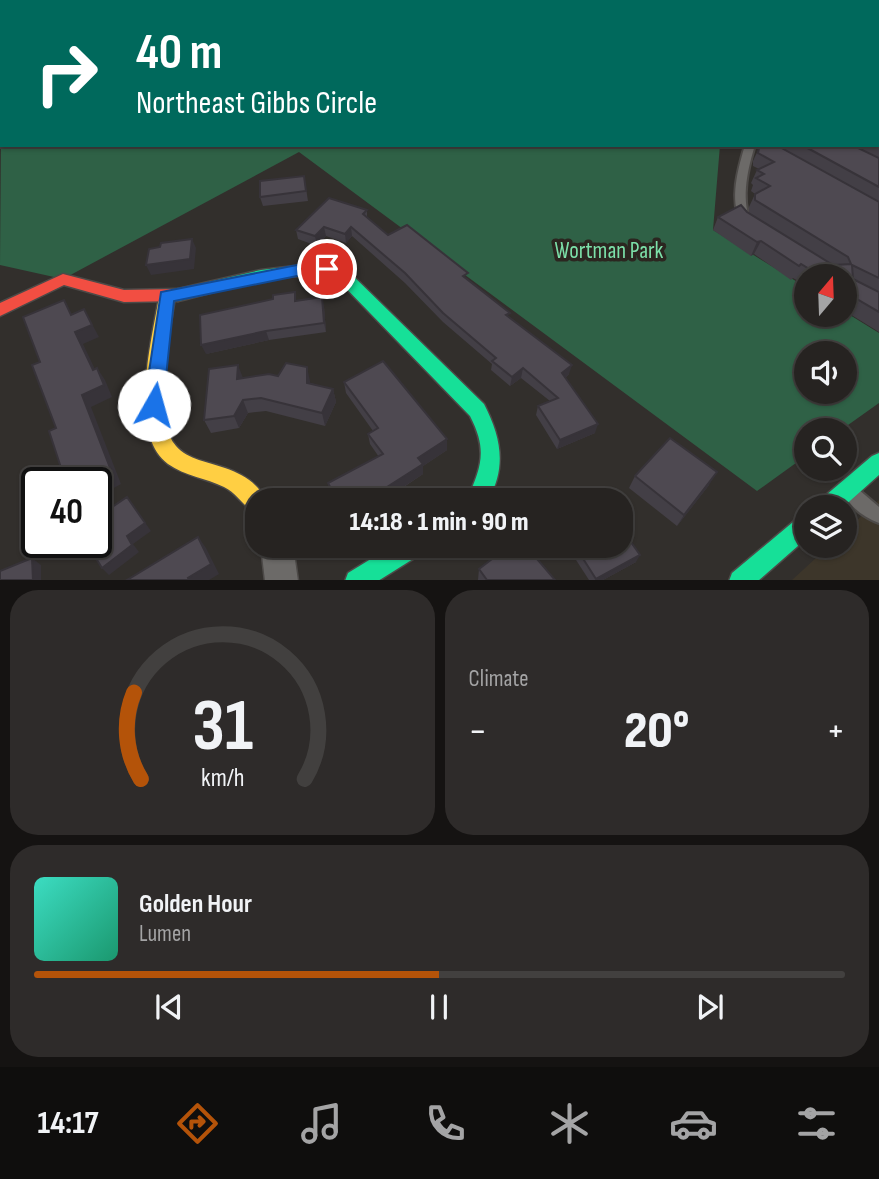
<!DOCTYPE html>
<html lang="en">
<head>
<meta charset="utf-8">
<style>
  :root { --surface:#262321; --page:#2e2b2a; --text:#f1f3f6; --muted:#a4a4a5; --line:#42403f; --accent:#b45309 }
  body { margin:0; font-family:"Sofia Sans Condensed",sans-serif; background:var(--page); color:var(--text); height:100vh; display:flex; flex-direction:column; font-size:26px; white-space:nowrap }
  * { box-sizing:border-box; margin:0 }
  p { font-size:23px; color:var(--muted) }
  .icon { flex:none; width:38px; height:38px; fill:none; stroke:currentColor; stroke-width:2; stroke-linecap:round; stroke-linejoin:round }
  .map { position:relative; height:580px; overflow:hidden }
  .drawer { display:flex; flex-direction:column; gap:10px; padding:10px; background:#151312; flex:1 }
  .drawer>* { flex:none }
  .banner { position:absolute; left:0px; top:0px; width:880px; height:147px; box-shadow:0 2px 5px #0004,0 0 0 2px var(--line); background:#00695c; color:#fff; overflow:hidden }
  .needle { width:46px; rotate:19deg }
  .fabs { position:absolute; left:794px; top:264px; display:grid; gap:14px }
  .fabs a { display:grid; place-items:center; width:63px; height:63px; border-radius:50%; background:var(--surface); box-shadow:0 2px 5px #0004,0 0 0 2px var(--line); font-size:35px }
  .speed { position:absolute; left:21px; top:467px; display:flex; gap:14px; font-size:35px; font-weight:700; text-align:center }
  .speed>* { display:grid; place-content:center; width:91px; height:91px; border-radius:50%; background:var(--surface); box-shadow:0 2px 5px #0004,0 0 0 2px var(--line); line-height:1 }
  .speed .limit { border:4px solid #111; border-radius:10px; background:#fff; color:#111 }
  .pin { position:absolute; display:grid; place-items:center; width:60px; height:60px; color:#fff; margin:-30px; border:4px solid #fff; border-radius:50%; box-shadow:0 2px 7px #0007 }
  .me { position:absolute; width:77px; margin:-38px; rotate:7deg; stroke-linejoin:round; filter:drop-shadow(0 0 5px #0008) }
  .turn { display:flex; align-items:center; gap:24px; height:147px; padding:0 21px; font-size:32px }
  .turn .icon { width:91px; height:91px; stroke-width:2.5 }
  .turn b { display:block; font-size:49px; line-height:60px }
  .big { font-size:52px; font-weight:800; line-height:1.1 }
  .drawer .widget { flex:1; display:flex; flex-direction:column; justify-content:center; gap:10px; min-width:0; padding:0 24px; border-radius:28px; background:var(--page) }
  .drawer .dial { align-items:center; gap:0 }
  .dial svg { height:182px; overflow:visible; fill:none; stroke:var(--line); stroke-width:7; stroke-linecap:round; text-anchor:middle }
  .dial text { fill:var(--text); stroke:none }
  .song { display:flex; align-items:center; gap:21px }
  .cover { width:84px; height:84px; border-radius:10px; background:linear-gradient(135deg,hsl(170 70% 55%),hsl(160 70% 35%)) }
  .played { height:7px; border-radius:4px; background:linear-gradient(90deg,var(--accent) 50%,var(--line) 50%) }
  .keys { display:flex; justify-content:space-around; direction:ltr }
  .heat { display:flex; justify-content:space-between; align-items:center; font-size:38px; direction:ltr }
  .drawer .tiles { flex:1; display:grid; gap:10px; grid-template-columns:1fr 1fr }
  .widget:last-child { grid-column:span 2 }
  .trip { position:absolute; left:245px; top:488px; width:388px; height:70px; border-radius:28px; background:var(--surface); box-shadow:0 2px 5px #0004,0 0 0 2px var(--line); font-weight:800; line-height:70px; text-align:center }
  .dock { display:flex; height:112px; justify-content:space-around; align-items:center; background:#0f0e0d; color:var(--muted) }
  .dock .icon { width:49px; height:49px }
  .dock .active { color:var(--accent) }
  .dock b { font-size:32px; color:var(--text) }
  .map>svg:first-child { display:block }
  .built { fill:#3d362a }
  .green { fill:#2f6146; fill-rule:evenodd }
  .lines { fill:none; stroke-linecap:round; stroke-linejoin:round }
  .lane-casing { stroke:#4d4a48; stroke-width:4 }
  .street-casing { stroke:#4d4a48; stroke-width:3 }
  .fast-casing { stroke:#4d4a48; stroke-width:3 }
  .slow-casing { stroke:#4d4a48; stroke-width:3 }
  .jam-casing { stroke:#4d4a48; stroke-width:3 }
  .lane { fill:#6c6a68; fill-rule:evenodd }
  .street { fill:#6c6a68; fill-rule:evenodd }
  .fast { fill:#16e098; fill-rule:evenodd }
  .slow { fill:#ffcf43; fill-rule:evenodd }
  .jam { fill:#f24e42; fill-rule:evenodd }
  .wall { fill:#433f46 }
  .shaded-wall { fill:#373339 }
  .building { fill:#4e4951; stroke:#373339; stroke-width:2 }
  .route { fill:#1a73e8; stroke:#114b97; stroke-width:2 }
  .labels { text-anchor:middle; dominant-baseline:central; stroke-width:7; stroke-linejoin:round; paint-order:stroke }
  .park-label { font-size:23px; fill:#7ce0a9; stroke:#2b2620 }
</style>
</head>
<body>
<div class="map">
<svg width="879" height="581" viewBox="0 0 879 581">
  <rect width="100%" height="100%" fill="#322f2c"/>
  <g class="built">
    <polygon points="209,0 707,0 707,2 219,2"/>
    <polygon points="879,500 879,580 791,581 829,546 845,546 845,531"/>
  </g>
  <path class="green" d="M2,5V145H720L713,230L807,288V315H845V312L879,333V403L841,430H807V455L757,491L299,152L63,279L0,265ZM807,354H845V392H807Z"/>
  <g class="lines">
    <defs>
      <g id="lane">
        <path d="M745,145H755C748,168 741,197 750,220L745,224L741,222C729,200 738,169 745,145Z"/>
        <path d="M852,486L858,489L879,507V523C865,518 851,508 844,494L846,489Z"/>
      </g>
      <g id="street">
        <rect x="878" y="69" width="1" height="10"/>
        <polygon points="261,546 293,546 298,581 265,581"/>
      </g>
      <g id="fast">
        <polygon points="6,0 17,0 5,2"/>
        <path d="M304,265H324L346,269L484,404C501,437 507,467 488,500H467C481,467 488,451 470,416L336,278C284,269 229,289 178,301L170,295L178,289L261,270Z"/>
        <polygon points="879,453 879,475 842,508 816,508 819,501 872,456"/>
        <polygon points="807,514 807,538 758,581 729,581 732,573 799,517"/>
        <polygon points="392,546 424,546 421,554 378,581 345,581 348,573"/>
      </g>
      <path id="slow" d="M167,291L175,297C170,333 150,417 176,446C188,460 209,462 225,468C242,474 258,483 266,500H257V513C244,508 237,493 224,487C206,478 185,476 168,464C127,434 152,339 159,297Z"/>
      <polygon id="jam" points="63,274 124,290 178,289 186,295 178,301 124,302 64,285 0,316 0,303"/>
    </defs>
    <use href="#lane" class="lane-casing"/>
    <use href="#street" class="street-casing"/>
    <use href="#fast" class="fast-casing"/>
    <use href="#slow" class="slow-casing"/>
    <use href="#jam" class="jam-casing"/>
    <use href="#lane" class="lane"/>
    <use href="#street" class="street"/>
    <use href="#fast" class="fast"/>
    <use href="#slow" class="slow"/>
    <use href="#jam" class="jam"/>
  </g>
  <g class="wall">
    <rect x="691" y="0" width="84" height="2"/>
    <polygon points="836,0 879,0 878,24 878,2 836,2"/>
    <polygon points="879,93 879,332 845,311 845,276 807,276 807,286 793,278 791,280 754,254 751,256 713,230 718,217 747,212 749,213 749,207 755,194 751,191 753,185 751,183 757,170 759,169 753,166 753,161 759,148 765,145 878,145"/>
    <polygon points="304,176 308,201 263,206 260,197"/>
    <polygon points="367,210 367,217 388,235 467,279 509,317 569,374 565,378 595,433 557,449 536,415 538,406 550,401 521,378 510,386 491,370 492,364 443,322 405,283 352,236 346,243 326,236 317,246 298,239 296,230"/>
    <polygon points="297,301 324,307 326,332 269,340 206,354"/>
    <polygon points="278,376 310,381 310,383 333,389 336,402 325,426 266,411 248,413 239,428 211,433 204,420 243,378"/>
    <polygon points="344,382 447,439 447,450 423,466 423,474 392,495 395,500 335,500 331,494 328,483 379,457 370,444 368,434 373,431 346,393"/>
    <polygon points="635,476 709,485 677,526 629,488"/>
    <polygon points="567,546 621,546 636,562 603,580 589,580"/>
    <polygon points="479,569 555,580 478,580"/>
  </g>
  <g class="shaded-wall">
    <polygon points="353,0 364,0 361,2 350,2"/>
    <polygon points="324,227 326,236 317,246 315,236"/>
    <polygon points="351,227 352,236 346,243 345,234"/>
    <polygon points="192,239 196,248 194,269 151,275 146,265"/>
    <polygon points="761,241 754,254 751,256 757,242"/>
    <polygon points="322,297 324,307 326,332 324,323"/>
    <polygon points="84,309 99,337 83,344 101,382 93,370 75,332"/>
    <polygon points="266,331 269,340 206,354 201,345"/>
    <polygon points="238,365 243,378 237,379"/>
    <polygon points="572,365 569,374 560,383 562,373"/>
    <polygon points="307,367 310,381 311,396 307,383"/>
    <polygon points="97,368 105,380 112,397 91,407 121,484 96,498 96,483 94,483 82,395"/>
    <polygon points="523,368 521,378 510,386 512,377"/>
    <polygon points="333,389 336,402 325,426 322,413"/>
    <polygon points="243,400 248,413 239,428 234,416"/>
    <polygon points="598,424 595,433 557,449 560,440"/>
    <polygon points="447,439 447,450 423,466 423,474 388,497 387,487 418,458"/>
    <polygon points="717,472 709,485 677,526 684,515"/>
    <polygon points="127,497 151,531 133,544 139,552 109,575 102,568 127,536"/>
    <polygon points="198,537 206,548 219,574 209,580 189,580 188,578"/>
    <polygon points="640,555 636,562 603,580 595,580"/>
    <polygon points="32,558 41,565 41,580 33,580"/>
  </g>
  <g class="building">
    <polygon points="162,0 169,0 171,2 156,2"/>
    <polygon points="334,0 353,0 350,2 333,2"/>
    <polygon points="543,0 590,0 586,2 538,2"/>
    <polygon points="693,0 729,0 729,2 692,2"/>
    <polygon points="843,0 879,0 879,13 878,2 843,2"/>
    <polygon points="878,119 879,120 879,148 874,145 878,145"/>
    <polygon points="765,145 776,145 879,202 879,278 852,265 853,279 879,292 879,312 845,292 845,276 821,276 801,264 799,266 761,241 757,242 718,217 741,205 747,212 833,265 851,264 848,257 755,200 755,194 770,186 756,178 764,174 757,170 774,162 758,153 759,148"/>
    <polygon points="802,145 852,145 879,158 879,187"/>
    <polygon points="304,176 306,191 260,197 260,181"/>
    <polygon points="329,198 367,210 363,214 388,235 407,225 468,273 463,276 510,313 506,315 572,365 562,373 598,424 560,440 538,406 558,398 523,368 512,377 492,361 496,358 443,313 405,273 351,227 345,234 324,227 315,236 296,230"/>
    <polygon points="192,239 190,259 146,265 149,249 160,247 161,243"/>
    <polygon points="295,292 295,301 322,297 324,323 266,331 201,345 200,315 273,299 273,295"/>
    <polygon points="64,300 71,315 84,309 92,325 75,332 93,370 97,368 104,385 82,395 112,473 94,483 66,483 49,431 56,428 32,365 40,362 23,317"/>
    <polygon points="383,361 447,439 418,458 423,464 387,487 395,500 358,500 358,499 355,500 337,500 328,483 383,454 368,434 378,428 344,382"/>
    <polygon points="286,363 307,367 307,383 333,389 322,413 261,398 243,400 234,416 204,420 209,369 238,365 237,379 269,374 278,376"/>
    <polygon points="670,438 717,472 684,515 635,476"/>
    <polygon points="127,497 145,523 127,536 132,545 102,568 86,542 96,542 96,518"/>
    <polygon points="599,497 602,500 592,500"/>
    <polygon points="621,528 640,555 596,579 575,546 621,546"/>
    <polygon points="198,537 211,564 188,578 189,580 127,580"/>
    <polygon points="509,546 526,546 555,580 487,580 479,569"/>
    <polygon points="32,558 33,580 0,580 0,571"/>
  </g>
  <polygon class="route" points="302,264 327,264 335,269 327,274 302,275 174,301 163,405 160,410 154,413 147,410 144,405 161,292"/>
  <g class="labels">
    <g class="park-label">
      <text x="609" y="251">Wortman Park</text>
    </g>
  </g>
</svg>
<div class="fabs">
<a><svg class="needle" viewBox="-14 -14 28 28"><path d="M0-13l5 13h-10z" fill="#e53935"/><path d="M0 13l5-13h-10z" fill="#a4a4a5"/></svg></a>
<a><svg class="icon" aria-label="sound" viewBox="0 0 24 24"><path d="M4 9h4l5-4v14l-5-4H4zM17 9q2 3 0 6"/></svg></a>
<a><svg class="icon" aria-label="search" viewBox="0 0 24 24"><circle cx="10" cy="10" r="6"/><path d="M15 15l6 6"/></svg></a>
<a><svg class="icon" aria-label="layers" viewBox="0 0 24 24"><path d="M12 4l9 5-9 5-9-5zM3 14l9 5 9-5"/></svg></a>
</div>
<div class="speed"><div class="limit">40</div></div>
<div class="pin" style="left:327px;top:269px;background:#d93025"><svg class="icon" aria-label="arrive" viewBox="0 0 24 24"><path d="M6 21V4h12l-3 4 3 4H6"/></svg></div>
<svg class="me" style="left:154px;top:405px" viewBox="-20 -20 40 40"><circle r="19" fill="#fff"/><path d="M0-13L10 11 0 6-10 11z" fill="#1a73e8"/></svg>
<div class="trip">14:18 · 1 min · 90 m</div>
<div class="banner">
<div class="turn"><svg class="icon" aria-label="right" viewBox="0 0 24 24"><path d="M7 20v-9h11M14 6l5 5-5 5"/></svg><div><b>40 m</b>Northeast Gibbs Circle</div></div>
</div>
</div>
<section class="drawer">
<div class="tiles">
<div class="widget dial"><svg viewBox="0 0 100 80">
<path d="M14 69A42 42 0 1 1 86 69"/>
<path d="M14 69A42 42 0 0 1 11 31" stroke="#b45309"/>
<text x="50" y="56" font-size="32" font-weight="700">31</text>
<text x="50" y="72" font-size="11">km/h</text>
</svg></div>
<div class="widget"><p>Climate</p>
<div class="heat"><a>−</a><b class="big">20°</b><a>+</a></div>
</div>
<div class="widget">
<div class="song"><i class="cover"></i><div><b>Golden Hour</b><p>Lumen</p></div></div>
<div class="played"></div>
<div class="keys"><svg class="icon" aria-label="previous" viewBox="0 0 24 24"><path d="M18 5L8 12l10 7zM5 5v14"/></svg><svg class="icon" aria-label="pause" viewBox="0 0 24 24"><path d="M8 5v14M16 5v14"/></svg><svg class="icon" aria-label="next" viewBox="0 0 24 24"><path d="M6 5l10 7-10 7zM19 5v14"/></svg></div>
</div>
</div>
</section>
<nav class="dock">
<b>14:17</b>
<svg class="icon active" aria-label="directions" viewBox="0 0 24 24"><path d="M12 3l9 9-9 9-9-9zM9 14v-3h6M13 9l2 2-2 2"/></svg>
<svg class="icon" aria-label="music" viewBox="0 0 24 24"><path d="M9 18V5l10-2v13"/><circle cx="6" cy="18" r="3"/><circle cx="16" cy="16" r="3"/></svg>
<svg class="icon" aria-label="phone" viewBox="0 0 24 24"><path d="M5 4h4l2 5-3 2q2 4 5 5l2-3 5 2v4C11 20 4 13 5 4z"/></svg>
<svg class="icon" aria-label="climate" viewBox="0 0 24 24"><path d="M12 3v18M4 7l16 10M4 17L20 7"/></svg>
<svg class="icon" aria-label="car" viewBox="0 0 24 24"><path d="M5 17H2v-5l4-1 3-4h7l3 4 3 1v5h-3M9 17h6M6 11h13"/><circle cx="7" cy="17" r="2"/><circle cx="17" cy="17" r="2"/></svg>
<svg class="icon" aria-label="filters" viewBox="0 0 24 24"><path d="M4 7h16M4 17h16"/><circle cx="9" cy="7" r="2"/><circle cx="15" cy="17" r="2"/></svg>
</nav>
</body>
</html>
